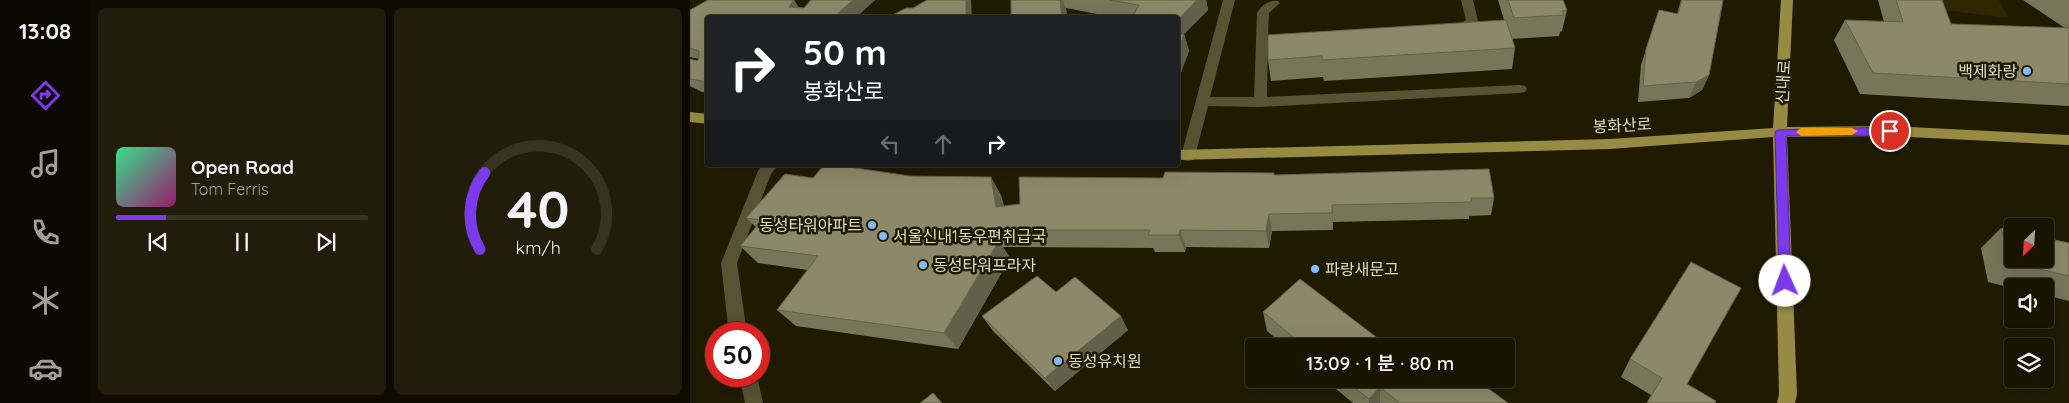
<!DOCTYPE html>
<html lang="ko">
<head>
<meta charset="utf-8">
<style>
  :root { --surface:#181400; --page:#211d0a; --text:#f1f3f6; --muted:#9f9e99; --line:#363322; --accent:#7c3aed }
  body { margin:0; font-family:Quicksand,"Noto Sans KR",sans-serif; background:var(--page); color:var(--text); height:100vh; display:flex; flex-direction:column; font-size:19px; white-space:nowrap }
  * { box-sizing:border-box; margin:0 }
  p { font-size:16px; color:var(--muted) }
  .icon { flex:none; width:28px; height:28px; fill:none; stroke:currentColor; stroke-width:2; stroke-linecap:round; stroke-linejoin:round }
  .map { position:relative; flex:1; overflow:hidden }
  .panel { display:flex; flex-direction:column; gap:8px; padding:8px; background:#0d0b00; width:600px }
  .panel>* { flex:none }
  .top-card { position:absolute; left:15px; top:15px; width:475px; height:152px; border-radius:5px; box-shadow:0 5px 20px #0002,0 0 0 1px var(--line); background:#202124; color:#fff; overflow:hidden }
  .needle { width:32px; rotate:205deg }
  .controls { position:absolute; left:1314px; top:218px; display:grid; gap:10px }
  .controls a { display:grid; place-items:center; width:50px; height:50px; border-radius:5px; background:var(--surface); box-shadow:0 5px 20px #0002,0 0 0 1px var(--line); font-size:25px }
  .speed { position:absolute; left:15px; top:322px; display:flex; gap:10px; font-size:25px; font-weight:700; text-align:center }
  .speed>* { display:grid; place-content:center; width:65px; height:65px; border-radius:50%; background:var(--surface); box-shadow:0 5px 20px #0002,0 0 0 1px var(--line); line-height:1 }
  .speed .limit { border:8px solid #d22; background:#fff; color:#111 }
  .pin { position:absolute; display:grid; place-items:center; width:42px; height:42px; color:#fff; margin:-21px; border:2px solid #fff; border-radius:50%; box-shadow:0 1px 5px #0007 }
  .me { position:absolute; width:55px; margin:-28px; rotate:358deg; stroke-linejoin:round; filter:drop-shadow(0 0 4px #0008) }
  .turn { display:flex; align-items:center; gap:18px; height:105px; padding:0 15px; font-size:22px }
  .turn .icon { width:65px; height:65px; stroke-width:2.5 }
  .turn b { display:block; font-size:35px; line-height:42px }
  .lanes { display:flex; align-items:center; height:48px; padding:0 15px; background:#0003; justify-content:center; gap:25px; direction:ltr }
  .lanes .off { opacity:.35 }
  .panel .widget { flex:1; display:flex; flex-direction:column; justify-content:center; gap:8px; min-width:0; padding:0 18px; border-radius:8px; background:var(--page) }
  .panel .dial { align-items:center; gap:0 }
  .dial svg { height:130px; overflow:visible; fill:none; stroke:var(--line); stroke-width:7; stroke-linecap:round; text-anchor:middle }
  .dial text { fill:var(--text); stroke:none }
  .song { display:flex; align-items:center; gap:15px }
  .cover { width:60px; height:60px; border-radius:8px; background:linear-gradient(135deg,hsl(150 70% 55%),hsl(320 70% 35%)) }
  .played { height:5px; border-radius:2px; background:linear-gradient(90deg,var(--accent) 20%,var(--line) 20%) }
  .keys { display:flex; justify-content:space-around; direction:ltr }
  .panel .tiles { flex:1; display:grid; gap:8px; grid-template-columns:repeat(2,1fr) }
  .trip { position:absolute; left:555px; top:338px; width:270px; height:50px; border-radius:5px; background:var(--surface); box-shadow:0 5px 20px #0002,0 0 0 1px var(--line); font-weight:600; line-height:50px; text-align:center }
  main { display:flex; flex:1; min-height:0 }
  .dock { display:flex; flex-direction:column; width:90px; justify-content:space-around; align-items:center; background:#0a0800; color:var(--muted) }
  .dock .icon { width:35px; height:35px }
  .dock .current { color:var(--accent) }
  .dock b { font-size:22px; color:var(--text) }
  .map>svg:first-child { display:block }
  .green { fill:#2e2700 }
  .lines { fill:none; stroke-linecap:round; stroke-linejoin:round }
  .minor { fill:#585332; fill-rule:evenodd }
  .major { fill:#978b44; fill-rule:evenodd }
  .wall { fill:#79755a }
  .shaded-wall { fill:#635f4a }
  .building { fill:#8d8869; stroke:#635f4a }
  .route { fill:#7c3aed; stroke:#51269a }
  .slow { fill:#f59e0b }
  .poi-dot { fill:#81bcfa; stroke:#201b00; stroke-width:2 }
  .labels { text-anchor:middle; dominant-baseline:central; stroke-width:5; stroke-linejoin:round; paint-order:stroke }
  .poi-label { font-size:16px; fill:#dfddcc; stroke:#201b00; text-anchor:start }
  .street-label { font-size:16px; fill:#dfddcc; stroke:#201b00 }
</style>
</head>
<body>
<main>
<nav class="dock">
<b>13:08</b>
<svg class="icon current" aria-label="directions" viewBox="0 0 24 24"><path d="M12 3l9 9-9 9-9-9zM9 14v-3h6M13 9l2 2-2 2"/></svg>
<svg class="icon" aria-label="music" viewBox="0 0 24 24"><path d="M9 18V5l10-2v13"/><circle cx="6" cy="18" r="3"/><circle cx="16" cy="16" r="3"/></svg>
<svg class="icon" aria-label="phone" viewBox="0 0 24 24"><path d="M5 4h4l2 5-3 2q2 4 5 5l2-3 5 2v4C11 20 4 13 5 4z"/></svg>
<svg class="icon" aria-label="climate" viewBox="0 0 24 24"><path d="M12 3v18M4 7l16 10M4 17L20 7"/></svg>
<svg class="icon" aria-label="car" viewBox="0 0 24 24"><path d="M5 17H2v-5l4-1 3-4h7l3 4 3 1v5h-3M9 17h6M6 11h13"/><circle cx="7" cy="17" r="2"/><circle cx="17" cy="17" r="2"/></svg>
</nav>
<section class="panel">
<div class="tiles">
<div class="widget">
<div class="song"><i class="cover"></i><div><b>Open Road</b><p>Tom Ferris</p></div></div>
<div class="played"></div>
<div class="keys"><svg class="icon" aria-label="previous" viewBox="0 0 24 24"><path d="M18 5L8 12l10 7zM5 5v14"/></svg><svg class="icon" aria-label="pause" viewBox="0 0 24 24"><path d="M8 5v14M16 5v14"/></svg><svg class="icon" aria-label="next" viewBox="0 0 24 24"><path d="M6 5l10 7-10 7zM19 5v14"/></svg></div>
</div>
<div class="widget dial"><svg viewBox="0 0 100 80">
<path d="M14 69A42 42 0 1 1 86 69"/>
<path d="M14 69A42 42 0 0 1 17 22" stroke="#7c3aed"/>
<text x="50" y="56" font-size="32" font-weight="700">40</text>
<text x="50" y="72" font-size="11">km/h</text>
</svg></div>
</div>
</section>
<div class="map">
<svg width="1379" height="403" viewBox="0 0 1379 403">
  <rect width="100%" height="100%" fill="#201b00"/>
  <polygon class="green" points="1241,0 1309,0 1318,18 1244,9"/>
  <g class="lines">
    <g class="minor">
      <path d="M533,0H545L520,97H564L567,13C571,5 579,0 588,1L590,3L579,13L578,36L598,35L604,39L598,43L578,44L577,97L830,85L835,86L837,89L835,92L830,93L570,107L518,106L505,156L503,160L498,161L493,160L491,156Z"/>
      <polygon points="771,0 783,0 788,21 780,29 759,31 757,28 759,25 772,23 776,20"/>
      <polygon points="72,165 88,165 81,174 47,263 57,334 39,334 31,263 68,171"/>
      <polygon points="49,376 67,376 73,403 55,403"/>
    </g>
    <g class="major">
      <polygon points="1091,0 1103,0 1097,127 1200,126 1379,135 1379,145 1200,136 1097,137 1107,394 1105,403 1087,403 1089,394 1083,137 920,149 488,160 488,150 920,139 1083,128"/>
      <polygon points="0,112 18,114 18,124 0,122"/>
    </g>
  </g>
  <g class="wall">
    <polygon points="104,0 109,8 114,8 121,0 185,0 165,18 18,18 18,93 12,92 0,86 0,59 7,61 9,59 0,57 0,10"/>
    <polygon points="321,0 516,0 518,10 494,34 499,51 488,80 488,18 428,18 376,8 377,18 321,18"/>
    <polygon points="808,0 873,0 877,10 872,31 870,32 869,36 822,39 825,48 822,69 634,81 633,77 581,81 578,60 814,20"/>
    <polygon points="991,0 1033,0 1019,75 1012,90 999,98 948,102 951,65 969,10 987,14"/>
    <polygon points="1188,0 1252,0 1261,24 1375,28 1333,0 1379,0 1379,106 1170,94 1144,40 1155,20 1194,22"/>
    <polygon points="584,173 584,175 804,198 801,215 779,216 779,219 643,222 643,230 582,231 579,248 496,247 495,252 465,252 463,248 313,247 320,258 268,349 106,326 87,310 118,270 68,263 50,246 66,227 56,218 123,178 311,195 314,206 330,204 473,178"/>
    <polygon points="1311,228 1379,243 1379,301 1355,295 1355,286 1322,286 1322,288 1298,282 1291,248"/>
    <polygon points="366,292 438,330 365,391 303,331 292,316"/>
    <polygon points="573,312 698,346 595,346 577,331"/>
    <polygon points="940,359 997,384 1025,403 957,403 961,395 931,377"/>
    <polygon points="634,379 785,379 818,403 663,403"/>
  </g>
  <g class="shaded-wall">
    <polygon points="104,0 112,12 99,7"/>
    <polygon points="163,0 185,0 165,18 143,18"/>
    <polygon points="276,0 281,0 282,18 276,18"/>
    <polygon points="370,0 372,0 376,8 377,18 372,18"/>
    <polygon points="507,0 516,0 518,10 494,34 499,51 488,80 488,20"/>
    <polygon points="1019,75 1012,90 999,98 1006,82"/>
    <polygon points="301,177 311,195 317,225 306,207"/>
    <polygon points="642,205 643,222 643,230 642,213"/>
    <polygon points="579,214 582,231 579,248 576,231"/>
    <polygon points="490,230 496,247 495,252 489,235"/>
    <polygon points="309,241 320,258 268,349 254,333"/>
    <polygon points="431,316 438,330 365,391 355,378"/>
    <polygon points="690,387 690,403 679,403 679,399"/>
  </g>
  <g class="building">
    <polygon points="18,0 104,0 99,7 114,8 121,0 163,0 143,18 18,18 18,82 0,79 0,59 7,61 9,59 9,51 0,48 0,10"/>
    <polygon points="237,0 276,0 276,18 197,18 216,8 223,8"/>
    <polygon points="321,0 370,0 372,18 321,18"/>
    <polygon points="420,0 507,0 488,20 488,18 442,18 449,5"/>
    <polygon points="818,0 873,0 877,10 872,11 874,15 824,18"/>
    <polygon points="992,0 1033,0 1019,75 1006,82 953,86 956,49 969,10 988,14"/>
    <polygon points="1206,0 1252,0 1261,24 1379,28 1379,84 1183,73 1155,20 1213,22"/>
    <polygon points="816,20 825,48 632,60 632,56 578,60 578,35"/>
    <polygon points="488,34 494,34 488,51"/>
    <polygon points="134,165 145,165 220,176 301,177 306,207 330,204 329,177 473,178 475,172 584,173 584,175 799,169 804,198 781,198 781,202 642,205 642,213 579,214 576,231 490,230 489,235 458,235 460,230 297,230 309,241 254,333 87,310 128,256 50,246 72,220 56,218 95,174 123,178"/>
    <polygon points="1311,228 1322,231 1322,259 1355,259 1355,238 1379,243 1379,276 1320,262"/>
    <polygon points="1001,262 1051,288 997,384 1026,401 1025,403 957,403 972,378 940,359"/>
    <polygon points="347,276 366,292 385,277 431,316 355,378 292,316"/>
    <polygon points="610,279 698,346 614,346 573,312"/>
    <polygon points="730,338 741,346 722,346"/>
    <polygon points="654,379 785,379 818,403 710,403 690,387 679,399"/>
    <polygon points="243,393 252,403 230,403"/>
  </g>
  <polygon class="route" points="1200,127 1205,131 1200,135 1096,136 1101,281 1099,284 1095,286 1090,284 1089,281 1085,132 1087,130"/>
  <polygon class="slow" points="1111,128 1162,128 1168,131 1162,135 1111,136 1106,132"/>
  <g class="poi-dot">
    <circle cx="1337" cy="71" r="5"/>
    <circle cx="182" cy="225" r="5"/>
    <circle cx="193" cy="236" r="5"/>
    <circle cx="233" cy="265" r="5"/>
    <circle cx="625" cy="269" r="5"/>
    <circle cx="368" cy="361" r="5"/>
  </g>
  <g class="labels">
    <g class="poi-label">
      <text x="1327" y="71" text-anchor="end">백제화랑</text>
      <text x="172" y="225" text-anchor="end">동성타워아파트</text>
      <text x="203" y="236">서울신내1동우편취급국</text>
      <text x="243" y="265">동성타워프라자</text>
      <text x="635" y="269">파랑새문고</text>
      <text x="378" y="361">동성유치원</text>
    </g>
    <g class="street-label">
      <text transform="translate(1093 82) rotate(-87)">신내로</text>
      <text transform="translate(932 125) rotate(-3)">봉화산로</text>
    </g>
  </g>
</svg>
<div class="controls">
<a><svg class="needle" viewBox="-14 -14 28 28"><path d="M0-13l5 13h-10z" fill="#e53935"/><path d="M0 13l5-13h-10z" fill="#9f9e99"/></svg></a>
<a><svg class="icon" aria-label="sound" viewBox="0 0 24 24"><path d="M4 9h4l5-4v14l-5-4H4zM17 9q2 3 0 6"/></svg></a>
<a><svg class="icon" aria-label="layers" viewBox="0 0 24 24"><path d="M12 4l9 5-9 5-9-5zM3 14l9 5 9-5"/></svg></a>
</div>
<div class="speed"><div class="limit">50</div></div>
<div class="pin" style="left:1200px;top:131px;background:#d93025"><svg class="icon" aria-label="arrive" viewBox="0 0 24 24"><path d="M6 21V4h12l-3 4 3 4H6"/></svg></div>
<svg class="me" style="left:1095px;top:281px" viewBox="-20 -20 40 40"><circle r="19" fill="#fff"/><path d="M0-13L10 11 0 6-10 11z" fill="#7c3aed"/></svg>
<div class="trip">13:09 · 1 분 · 80 m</div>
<div class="top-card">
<div class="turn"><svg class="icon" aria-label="right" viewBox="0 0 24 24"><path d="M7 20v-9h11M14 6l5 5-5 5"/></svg><div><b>50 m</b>봉화산로</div></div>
<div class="lanes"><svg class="icon off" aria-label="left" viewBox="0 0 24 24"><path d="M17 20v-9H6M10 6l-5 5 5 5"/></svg><svg class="icon off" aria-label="ahead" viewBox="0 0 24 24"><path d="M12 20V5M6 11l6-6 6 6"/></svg><svg class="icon" aria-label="right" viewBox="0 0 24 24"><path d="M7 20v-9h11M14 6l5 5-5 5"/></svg></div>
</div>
</div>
</main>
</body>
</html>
